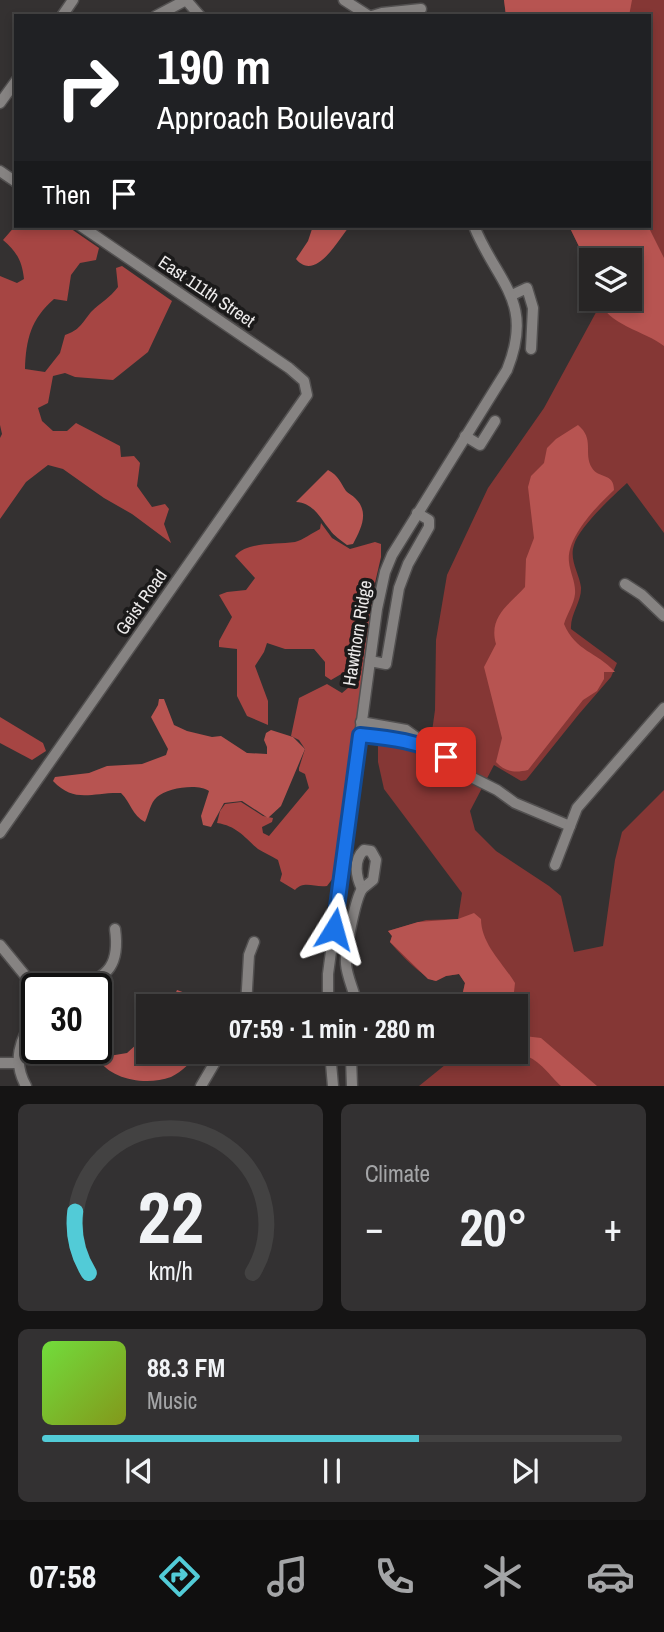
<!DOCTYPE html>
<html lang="en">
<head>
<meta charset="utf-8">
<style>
  :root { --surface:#272525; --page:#333132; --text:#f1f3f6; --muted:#a4a5a7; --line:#434242; --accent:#52cbd7 }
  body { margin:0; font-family:"Archivo Narrow",sans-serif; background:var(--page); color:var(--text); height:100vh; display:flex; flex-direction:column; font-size:26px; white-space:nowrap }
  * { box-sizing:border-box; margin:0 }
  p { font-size:23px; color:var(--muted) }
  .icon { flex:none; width:38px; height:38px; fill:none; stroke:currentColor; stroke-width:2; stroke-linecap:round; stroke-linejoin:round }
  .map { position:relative; height:1086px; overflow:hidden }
  .drawer { display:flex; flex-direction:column; gap:18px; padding:18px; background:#151414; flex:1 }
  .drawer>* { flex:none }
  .guide { position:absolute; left:14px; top:14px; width:637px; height:214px; border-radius:0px; box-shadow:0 4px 10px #0003,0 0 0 2px var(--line); background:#202124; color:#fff; overflow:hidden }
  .tools { position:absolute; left:579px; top:248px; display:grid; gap:14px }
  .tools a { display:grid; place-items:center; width:63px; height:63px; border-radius:0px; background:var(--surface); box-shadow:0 4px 10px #0003,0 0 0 2px var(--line); font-size:35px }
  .speed { position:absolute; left:21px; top:973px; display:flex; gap:14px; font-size:35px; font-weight:700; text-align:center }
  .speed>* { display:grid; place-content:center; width:91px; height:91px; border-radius:50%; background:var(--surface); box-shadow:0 4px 10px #0003,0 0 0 2px var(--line); line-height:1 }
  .speed .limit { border:4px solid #111; border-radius:10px; background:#fff; color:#111 }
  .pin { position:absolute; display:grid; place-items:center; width:60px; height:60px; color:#fff; margin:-30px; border-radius:14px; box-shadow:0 4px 10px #0006 }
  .me { position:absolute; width:77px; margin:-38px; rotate:8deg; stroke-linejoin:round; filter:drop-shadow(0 0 5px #0008) }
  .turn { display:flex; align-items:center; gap:24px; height:147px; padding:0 28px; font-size:32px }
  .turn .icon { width:91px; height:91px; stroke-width:2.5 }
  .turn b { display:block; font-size:49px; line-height:60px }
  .then { display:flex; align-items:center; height:66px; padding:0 28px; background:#0003; gap:14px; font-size:26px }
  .big { font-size:52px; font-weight:700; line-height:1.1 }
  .drawer .widget { flex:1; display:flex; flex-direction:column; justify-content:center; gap:10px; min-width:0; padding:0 24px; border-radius:10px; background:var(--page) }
  .drawer .dial { align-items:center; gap:0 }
  .dial svg { height:182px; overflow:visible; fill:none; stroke:var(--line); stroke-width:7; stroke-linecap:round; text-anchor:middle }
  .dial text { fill:var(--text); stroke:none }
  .song { display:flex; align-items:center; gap:21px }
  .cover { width:84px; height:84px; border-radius:10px; background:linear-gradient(135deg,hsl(100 70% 55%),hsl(70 70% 35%)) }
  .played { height:7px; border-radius:4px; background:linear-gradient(90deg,var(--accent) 65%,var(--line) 65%) }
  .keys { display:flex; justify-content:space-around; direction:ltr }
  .heat { display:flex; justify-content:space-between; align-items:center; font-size:38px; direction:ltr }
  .drawer .tiles { flex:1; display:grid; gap:18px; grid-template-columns:1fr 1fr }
  .widget:last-child { grid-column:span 2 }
  .trip { position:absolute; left:136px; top:994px; width:392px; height:70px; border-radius:0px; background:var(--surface); box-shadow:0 4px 10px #0003,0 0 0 2px var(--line); font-weight:700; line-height:70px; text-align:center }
  .tab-bar { display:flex; height:112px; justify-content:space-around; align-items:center; background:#100f0f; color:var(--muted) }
  .tab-bar .icon { width:49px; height:49px }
  .tab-bar .selected { color:var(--accent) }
  .tab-bar b { font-size:32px; color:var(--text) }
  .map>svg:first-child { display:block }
  .green { fill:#853735 }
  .forest { fill:#a64543 }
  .water { fill:#b75451 }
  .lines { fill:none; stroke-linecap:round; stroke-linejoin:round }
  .minor-casing { stroke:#525050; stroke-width:13 }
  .minor { stroke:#868382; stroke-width:10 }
  .route-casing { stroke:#114b97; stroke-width:18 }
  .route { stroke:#1a73e8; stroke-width:12 }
  .labels { text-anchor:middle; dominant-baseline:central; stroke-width:7; stroke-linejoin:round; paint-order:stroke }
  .street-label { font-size:18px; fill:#edebeb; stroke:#1b1a1a }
</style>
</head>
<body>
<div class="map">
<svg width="664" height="1086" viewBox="0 0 664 1086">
  <rect width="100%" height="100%" fill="#343131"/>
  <path class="green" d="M504,0H664V533L627,483C613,496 579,527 574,545C569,560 579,573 581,587C582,601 570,614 571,629L617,663L611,677L579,714L526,780L521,781L494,765L470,811L475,830L496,851L549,886L561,896L574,952L603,946L615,860L622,832L664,790V1086H419L461,1052H516V1006H465L463,992L465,983L459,974L446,976L436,981C423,978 399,953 390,942L392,936L388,931L426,920L458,919L462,893L384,789L378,762V740L429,753L435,710L436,640L447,575L488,488L544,408L600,305L599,299H630V261H592L591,271L569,226H649V16H506Z"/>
  <g class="forest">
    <path d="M16,225L67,226L99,248L96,260L80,263L71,275L67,301L54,299C31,319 26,339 25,369L45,372L60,353L65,335C80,330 82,323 91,312C100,303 110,298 118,287L116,268L122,266L172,301L148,352L113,380L75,377L65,373L53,376L48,403L38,408L42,421L53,431H67L76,423L120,446L121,457L134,456L140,463L137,486L152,507L165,504L169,509L164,524L171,543L132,514L104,498L63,469L48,465L26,482L0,519V438L2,434L0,425V276L17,283L24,279C22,261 17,252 3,240Z"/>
    <path d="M321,523L332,538L350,549L375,542L381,544V557L375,583L336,874L327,886C315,888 304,880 295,890L280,881L282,874L278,860C272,856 264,853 258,849C244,837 237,826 217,823L220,811L225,804L241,802L263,816L273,818L272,822L262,827L263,833L269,836L309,788L305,774L299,771V768L305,749L299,740L291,736L299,698L327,684L342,693L348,688L343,673L331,680L325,676V662L314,649H285L267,643L264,652L255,666L268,701V725L247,716L237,696V649L219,647V641L232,617L219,595L227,592L246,590L255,578L235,556C248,541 276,545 295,542C303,540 312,533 320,529Z"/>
    <polygon points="0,717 43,743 46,751 32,760 0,743"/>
  </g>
  <g class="water">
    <polygon points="504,0 632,0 629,16 506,16"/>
    <path d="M313,226H350C339,238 316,283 296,259L308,241Z"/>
    <path d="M569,226H648L664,258V346C647,332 605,324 599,299H630V261H592L591,271Z"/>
    <path d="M578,425C595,439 583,453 592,468C598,479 614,472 614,490C598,505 566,537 569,562C570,573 576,582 575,594C574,604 567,614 564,624C576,652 596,651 615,672H604V679L597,691L583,700L528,770C515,773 505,772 496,762L502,738L484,667L496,644C488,616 510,604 525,587L526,559L534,538L528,487L531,476L544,463L547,448L556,439Z"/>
    <path d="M328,470C339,476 340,482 346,491C348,493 353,496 355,498C370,512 361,529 353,544L347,545C341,540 334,536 330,530C320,518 314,503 296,502Z"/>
    <path d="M159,699H164L174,725L187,731L212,737L221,736L247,753L267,754V747L264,740L266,733L271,730L293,737L305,749L281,806L268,818L242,801L224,803L211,827L203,825L201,816L209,791C198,783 167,788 157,797C150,803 149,814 145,822C132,815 131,803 121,793C92,792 75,804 53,781L55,777L89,773L107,766L142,764L166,755L168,749L151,717L158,705Z"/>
    <path d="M474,913L481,919C481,944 503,963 515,983L514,992L503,1006H465L463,992L465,983L459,974L446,976L436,981L428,979L390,942L392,936L388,931L418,922L458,919Z"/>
    <polygon points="177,990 218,1005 219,1006 170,1006"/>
    <path d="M149,1033V1052H200C192,1061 182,1072 171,1077C146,1086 111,1080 97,1058L127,1053Z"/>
    <path d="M516,1035L541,1038L597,1086H561C551,1077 539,1059 525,1056C513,1052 503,1059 491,1052H516Z"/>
  </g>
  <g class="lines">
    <defs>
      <g id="minor">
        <polyline points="186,0 200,16"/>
        <polyline points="344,0 369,16"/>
        <polyline points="62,16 73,0"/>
        <polyline points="156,16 186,0"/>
        <polyline points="372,16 382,13 421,9"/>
        <polyline points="0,103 16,81"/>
        <polyline points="0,171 16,182"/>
        <polyline points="512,295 527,288 533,308 531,349"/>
        <polyline points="465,436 480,445 495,421"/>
        <polyline points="625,584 642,595 664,616"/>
        <polyline points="370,661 386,664 399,588 408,564 429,527 429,520 417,513"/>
        <polyline points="361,722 406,730 473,778 497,790 515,803 570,826"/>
        <polyline points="360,735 388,738 427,746"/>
        <polyline points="0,833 307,395 304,381 289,368 81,226"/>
        <path d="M364,850L371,851L376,860L373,880L362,889C356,877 353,860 364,850Z"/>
        <polyline points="555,865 577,808 664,708"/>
        <polyline points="0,945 37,990"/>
        <path d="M77,989C109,976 120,964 115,929"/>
        <polyline points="246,1006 249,955 254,942"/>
        <path d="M328,1006V974L377,609L385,572L392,555L507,370C535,301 497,283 474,226"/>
        <path d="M357,1006C355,992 347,978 346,964C345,951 355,900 362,889"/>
        <polyline points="298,1052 314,1054 330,1052"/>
        <polyline points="330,1052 333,1086"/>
        <polyline points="0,1063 19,1063"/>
        <path d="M26,1086C13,1063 18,1037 37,1019"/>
        <polyline points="201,1086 221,1052"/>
        <polyline points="352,1086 351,1058 353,1052"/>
      </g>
    </defs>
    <use href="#minor" class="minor-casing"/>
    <use href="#minor" class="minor"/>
  </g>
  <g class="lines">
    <defs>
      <path id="route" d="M334,929L360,735C390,738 420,741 446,757"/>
    </defs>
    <use href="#route" class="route-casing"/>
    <use href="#route" class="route"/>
  </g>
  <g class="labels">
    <g class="street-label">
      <text transform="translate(207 291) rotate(34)">East 111th Street</text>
      <text transform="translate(141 602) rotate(-55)">Geist Road</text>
      <text transform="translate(357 633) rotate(-81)">Hawthorn Ridge</text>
    </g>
  </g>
</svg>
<div class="tools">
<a><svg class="icon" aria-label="layers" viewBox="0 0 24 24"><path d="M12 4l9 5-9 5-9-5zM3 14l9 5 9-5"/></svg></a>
</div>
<div class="speed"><div class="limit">30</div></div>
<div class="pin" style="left:446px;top:757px;background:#d93025"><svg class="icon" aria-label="arrive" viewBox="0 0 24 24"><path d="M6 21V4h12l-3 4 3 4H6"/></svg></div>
<svg class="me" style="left:334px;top:929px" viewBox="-20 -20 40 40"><path d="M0-17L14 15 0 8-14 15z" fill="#1a73e8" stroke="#fff" stroke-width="4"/></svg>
<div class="trip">07:59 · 1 min · 280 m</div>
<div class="guide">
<div class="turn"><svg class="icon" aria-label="right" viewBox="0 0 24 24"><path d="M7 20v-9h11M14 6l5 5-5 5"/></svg><div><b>190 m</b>Approach Boulevard</div></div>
<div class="then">Then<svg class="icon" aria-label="arrive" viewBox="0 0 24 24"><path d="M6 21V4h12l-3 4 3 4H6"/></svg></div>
</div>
</div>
<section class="drawer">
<div class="tiles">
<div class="widget dial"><svg viewBox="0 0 100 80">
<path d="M14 69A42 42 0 1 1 86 69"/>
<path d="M14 69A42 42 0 0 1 8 42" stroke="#52cbd7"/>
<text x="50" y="56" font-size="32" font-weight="700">22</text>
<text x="50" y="72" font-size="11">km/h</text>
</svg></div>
<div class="widget"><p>Climate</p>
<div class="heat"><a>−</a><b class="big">20°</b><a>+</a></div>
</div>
<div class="widget">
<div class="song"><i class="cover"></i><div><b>88.3 FM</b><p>Music</p></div></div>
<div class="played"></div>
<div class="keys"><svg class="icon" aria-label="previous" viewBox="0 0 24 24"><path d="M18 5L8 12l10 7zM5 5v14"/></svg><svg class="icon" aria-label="pause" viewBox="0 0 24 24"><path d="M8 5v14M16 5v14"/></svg><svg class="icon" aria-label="next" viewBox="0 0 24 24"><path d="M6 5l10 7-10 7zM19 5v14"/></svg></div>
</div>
</div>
</section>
<nav class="tab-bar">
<b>07:58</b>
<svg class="icon selected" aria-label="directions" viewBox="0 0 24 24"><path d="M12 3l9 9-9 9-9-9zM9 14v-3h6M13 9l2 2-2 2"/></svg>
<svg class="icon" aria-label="music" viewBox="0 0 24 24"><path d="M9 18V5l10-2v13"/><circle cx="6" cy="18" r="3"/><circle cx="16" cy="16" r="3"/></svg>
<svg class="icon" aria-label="phone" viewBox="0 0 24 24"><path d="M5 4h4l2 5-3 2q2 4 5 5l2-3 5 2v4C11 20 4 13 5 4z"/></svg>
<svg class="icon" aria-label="climate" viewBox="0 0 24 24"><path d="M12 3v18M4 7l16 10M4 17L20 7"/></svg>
<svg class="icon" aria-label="car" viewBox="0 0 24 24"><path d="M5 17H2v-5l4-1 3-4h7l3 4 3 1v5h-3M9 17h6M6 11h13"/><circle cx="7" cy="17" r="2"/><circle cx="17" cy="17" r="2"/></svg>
</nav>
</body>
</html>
